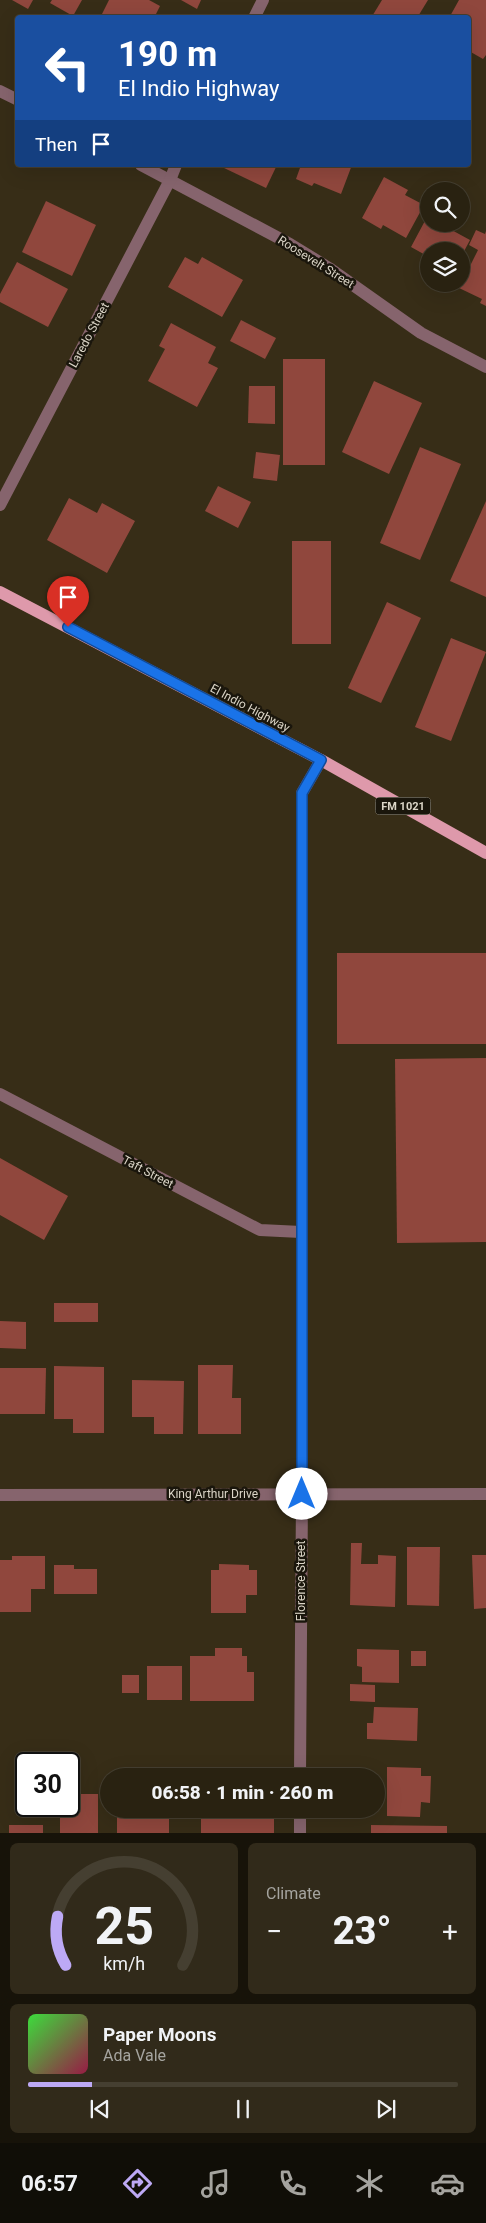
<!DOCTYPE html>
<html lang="en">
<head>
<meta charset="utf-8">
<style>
  :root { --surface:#292211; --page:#312a1a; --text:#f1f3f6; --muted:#a5a49f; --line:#453f31; --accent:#bda9f5 }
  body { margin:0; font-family:Roboto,sans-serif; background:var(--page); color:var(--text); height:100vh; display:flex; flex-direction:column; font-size:19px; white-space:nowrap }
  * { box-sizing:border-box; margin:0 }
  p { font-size:16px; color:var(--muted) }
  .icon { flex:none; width:28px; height:28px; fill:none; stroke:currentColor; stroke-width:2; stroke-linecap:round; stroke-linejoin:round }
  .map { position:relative; height:1833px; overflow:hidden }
  .sheet { display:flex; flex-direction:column; gap:10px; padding:10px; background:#171309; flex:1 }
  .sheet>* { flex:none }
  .guide { position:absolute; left:15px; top:15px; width:456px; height:152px; border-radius:5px; box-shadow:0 5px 20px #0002,0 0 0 1px var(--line); background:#1a4fa0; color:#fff; overflow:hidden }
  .fabs { position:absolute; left:420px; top:182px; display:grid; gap:10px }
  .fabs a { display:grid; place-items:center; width:50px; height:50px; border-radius:50%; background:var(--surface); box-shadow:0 5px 20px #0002,0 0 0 1px var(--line); font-size:25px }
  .speed { position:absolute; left:15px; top:1752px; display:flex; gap:10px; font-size:25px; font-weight:700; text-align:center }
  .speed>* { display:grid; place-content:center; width:65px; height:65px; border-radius:50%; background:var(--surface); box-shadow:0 5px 20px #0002,0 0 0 1px var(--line); line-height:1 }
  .speed .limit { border:2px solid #111; border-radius:8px; background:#fff; color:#111 }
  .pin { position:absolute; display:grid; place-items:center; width:42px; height:42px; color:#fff; margin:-51px -21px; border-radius:50% 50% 50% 0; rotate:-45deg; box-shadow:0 0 5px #0007 }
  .pin .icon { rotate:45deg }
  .me { position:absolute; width:55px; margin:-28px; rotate:0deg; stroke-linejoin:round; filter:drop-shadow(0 0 4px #0008) }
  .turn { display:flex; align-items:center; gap:18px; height:105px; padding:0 20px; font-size:22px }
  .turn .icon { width:65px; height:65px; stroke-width:2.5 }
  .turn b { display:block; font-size:35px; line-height:42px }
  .then { display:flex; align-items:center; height:48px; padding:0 20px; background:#0003; gap:10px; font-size:19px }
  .big { font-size:38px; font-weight:800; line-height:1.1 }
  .sheet .card { flex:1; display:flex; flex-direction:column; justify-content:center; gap:8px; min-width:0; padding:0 18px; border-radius:8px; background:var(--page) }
  .sheet .dial { align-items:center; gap:0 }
  .dial svg { height:130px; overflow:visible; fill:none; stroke:var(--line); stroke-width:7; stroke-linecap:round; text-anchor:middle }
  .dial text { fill:var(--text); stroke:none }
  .song { display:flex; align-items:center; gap:15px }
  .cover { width:60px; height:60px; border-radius:8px; background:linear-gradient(135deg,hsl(120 70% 55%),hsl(340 70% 35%)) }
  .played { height:5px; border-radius:2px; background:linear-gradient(90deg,var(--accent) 15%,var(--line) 15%) }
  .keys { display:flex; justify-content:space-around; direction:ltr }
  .heat { display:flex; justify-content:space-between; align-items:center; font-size:28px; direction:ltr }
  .sheet .tiles { flex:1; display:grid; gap:10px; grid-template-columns:1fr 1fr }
  .card:last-child { grid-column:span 2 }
  .trip { position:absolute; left:100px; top:1768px; width:285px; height:50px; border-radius:25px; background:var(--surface); box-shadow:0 5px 20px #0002,0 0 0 1px var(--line); font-weight:800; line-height:50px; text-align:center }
  .tabs { display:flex; height:80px; justify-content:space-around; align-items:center; background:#100e07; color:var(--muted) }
  .tabs .icon { width:35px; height:35px }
  .tabs .current { color:var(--accent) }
  .tabs b { font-size:22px; color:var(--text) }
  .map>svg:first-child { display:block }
  .building { fill:#90473d }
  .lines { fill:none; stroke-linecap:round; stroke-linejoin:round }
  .minor { stroke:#86646d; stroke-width:12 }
  .major { stroke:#de99ab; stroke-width:12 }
  .route-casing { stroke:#114b97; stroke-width:12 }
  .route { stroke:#1a73e8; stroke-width:9 }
  .labels { text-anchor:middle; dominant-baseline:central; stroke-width:5; stroke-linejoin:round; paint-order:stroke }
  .shield { fill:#1a160c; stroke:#a19c8f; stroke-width:1 }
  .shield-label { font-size:11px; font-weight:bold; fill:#dbd5c7 }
  .street-label { font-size:12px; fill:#dbd5c7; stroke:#1a160c }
</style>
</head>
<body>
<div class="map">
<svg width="486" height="1833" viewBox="0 0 486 1833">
  <rect width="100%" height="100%" fill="#372d17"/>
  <g class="building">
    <polygon points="12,0 33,0 28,9"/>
    <polygon points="52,0 82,0 73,16 50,3"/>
    <polygon points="109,0 149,0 160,6 154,18 100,18"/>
    <polygon points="181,0 201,0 197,9"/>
    <polygon points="382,0 428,0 417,18 371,18"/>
    <polygon points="459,0 486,0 486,55 483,59 469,51 469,18 449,18"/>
    <polygon points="223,165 277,165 266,188 222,167"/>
    <polygon points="301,165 352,165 341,194 314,183 312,186 296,179"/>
    <polygon points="384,177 408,190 405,195 424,205 406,238 383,225 381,229 362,218"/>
    <polygon points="46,201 96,225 72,276 22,252"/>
    <polygon points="427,217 429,224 449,224 448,228 470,240 461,257 461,251 429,251 429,257 411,247"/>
    <polygon points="476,230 485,234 486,231 486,306 480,303 482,299 459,288 478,250 469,245"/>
    <polygon points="185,257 198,264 202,257 243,280 222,317 168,287"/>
    <polygon points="17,262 68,289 48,327 0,302 0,294"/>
    <polygon points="241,320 276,338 265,359 230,341"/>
    <polygon points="171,323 216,347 208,363 218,368 197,407 148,381 165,349 159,346"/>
    <rect x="283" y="359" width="42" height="106"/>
    <polygon points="374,381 422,403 389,474 342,452"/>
    <polygon points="249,386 275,386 275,424 248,423"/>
    <polygon points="420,447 461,464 420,560 380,543"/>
    <polygon points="256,452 280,455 277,481 253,478"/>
    <polygon points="218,486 251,502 238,528 205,511"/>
    <polygon points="69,498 97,513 102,503 135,521 107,573 47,540"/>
    <polygon points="486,501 486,597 450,581"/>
    <rect x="292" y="541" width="39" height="103"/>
    <polygon points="387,602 421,618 381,703 348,688"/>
    <polygon points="451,638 486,652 451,741 415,727"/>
    <rect x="337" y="953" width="149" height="91"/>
    <polygon points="486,1058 486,1242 397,1243 395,1059"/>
    <polygon points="0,1158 68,1196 44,1240 0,1215"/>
    <rect x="54" y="1303" width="44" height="19"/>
    <polygon points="0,1321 26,1322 26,1349 0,1348"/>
    <polygon points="198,1365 233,1365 232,1398 241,1398 241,1434 198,1434"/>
    <polygon points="54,1366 104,1367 104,1433 73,1433 73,1419 54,1419"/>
    <polygon points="0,1368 46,1368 45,1414 0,1414"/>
    <polygon points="132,1380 184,1381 183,1434 154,1434 154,1417 132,1417"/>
    <polygon points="351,1543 362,1543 361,1564 378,1564 378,1555 396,1556 395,1607 350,1605"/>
    <polygon points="407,1547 440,1547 439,1606 407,1605"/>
    <polygon points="472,1555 486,1555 486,1608 474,1609"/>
    <polygon points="12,1556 45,1556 45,1589 31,1589 31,1612 0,1612 0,1560 12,1560"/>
    <polygon points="219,1564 249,1565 249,1570 257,1570 257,1595 246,1595 246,1613 211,1613 211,1570 219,1570"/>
    <polygon points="54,1565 74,1565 74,1569 97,1569 97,1594 54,1594"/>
    <polygon points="215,1648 242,1648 242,1656 247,1656 247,1672 254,1672 254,1701 190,1701 190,1656 215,1656"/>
    <polygon points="357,1649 399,1650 399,1683 362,1682 362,1667 357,1666"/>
    <rect x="411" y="1651" width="15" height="15"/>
    <rect x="147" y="1666" width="35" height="34"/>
    <rect x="122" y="1675" width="17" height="18"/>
    <polygon points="350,1684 375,1685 375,1702 350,1701"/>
    <polygon points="374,1707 418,1708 417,1741 367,1739 367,1723 373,1723"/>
    <polygon points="387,1767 421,1768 421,1776 431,1776 430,1803 421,1802 420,1817 387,1816"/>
    <polygon points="76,1794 98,1794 98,1833 60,1833 60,1806 69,1806 69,1801 76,1801"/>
    <rect x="117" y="1809" width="52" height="24"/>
    <rect x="201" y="1810" width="73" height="23"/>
    <rect x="9" y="1825" width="34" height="8"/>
    <polygon points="371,1825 447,1826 447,1833 371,1833"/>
  </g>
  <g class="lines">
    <g class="minor">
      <polyline points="254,18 263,0"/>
      <polyline points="0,91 18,100"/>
      <polyline points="141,165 290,244 329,268 421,333 486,367"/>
      <polyline points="0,505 170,180 176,165"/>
      <polyline points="0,1094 260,1230 301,1232"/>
      <polyline points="0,1495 486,1494"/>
      <polyline points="300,1776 302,1494 302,793 321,760"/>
      <polyline points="300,1833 300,1809"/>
    </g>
    <polyline class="major" points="0,592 321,760 486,853"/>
  </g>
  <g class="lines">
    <defs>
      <polyline id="route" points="68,627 321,760 302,793 302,1494"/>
    </defs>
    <use href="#route" class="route-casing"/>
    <use href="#route" class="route"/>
  </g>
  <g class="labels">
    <rect class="shield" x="375.5" y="797.5" width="55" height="17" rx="4"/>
    <g class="shield-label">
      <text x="403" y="806">FM 1021</text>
    </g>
    <g class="street-label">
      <text transform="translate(316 262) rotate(32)">Roosevelt Street</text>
      <text transform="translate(89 335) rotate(-62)">Laredo Street</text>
      <text transform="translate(250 708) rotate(28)">El Indio Highway</text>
      <text transform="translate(148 1172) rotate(28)">Taft Street</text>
      <text x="213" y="1494">King Arthur Drive</text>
      <text transform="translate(301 1581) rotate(-90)">Florence Street</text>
    </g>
  </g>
</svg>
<div class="fabs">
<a><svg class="icon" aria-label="search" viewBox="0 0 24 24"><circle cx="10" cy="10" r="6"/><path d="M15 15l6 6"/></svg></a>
<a><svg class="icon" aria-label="layers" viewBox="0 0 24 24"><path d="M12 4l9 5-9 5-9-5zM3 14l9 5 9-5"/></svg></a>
</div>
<div class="speed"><div class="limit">30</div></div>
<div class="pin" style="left:68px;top:627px;background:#d93025"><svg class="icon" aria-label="arrive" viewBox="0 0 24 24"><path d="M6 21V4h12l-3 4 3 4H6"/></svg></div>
<svg class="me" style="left:302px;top:1494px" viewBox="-20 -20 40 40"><circle r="19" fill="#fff"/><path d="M0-13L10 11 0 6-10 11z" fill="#1a73e8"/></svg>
<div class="trip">06:58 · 1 min · 260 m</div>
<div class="guide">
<div class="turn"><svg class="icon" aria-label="left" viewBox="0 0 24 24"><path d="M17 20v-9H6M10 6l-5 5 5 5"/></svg><div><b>190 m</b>El Indio Highway</div></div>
<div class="then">Then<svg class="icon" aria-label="arrive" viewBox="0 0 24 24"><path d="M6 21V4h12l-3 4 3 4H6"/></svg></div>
</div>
</div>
<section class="sheet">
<div class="tiles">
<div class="card dial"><svg viewBox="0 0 100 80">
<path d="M14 69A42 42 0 1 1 86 69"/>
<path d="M14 69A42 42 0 0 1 9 39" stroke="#bda9f5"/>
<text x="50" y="56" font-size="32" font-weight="700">25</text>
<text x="50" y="72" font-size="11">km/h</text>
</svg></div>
<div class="card"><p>Climate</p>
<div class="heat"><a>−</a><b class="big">23°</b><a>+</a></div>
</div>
<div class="card">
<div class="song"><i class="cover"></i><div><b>Paper Moons</b><p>Ada Vale</p></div></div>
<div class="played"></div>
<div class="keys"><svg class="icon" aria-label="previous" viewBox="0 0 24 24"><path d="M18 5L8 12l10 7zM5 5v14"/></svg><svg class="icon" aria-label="pause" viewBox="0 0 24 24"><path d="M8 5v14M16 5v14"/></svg><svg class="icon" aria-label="next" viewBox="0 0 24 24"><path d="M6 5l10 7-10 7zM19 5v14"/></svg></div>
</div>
</div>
</section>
<nav class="tabs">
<b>06:57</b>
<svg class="icon current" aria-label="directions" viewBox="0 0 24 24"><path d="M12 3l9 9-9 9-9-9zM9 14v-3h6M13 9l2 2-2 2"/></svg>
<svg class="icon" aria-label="music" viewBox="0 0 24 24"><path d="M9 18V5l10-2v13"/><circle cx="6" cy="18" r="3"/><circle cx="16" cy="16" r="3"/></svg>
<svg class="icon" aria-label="phone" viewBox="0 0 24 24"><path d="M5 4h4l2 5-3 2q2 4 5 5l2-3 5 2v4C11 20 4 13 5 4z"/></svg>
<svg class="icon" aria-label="climate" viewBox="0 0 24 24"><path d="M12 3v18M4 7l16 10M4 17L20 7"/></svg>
<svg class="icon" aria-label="car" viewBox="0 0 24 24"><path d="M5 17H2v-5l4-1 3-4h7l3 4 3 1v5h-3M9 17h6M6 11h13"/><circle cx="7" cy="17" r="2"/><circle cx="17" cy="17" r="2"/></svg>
</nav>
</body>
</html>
